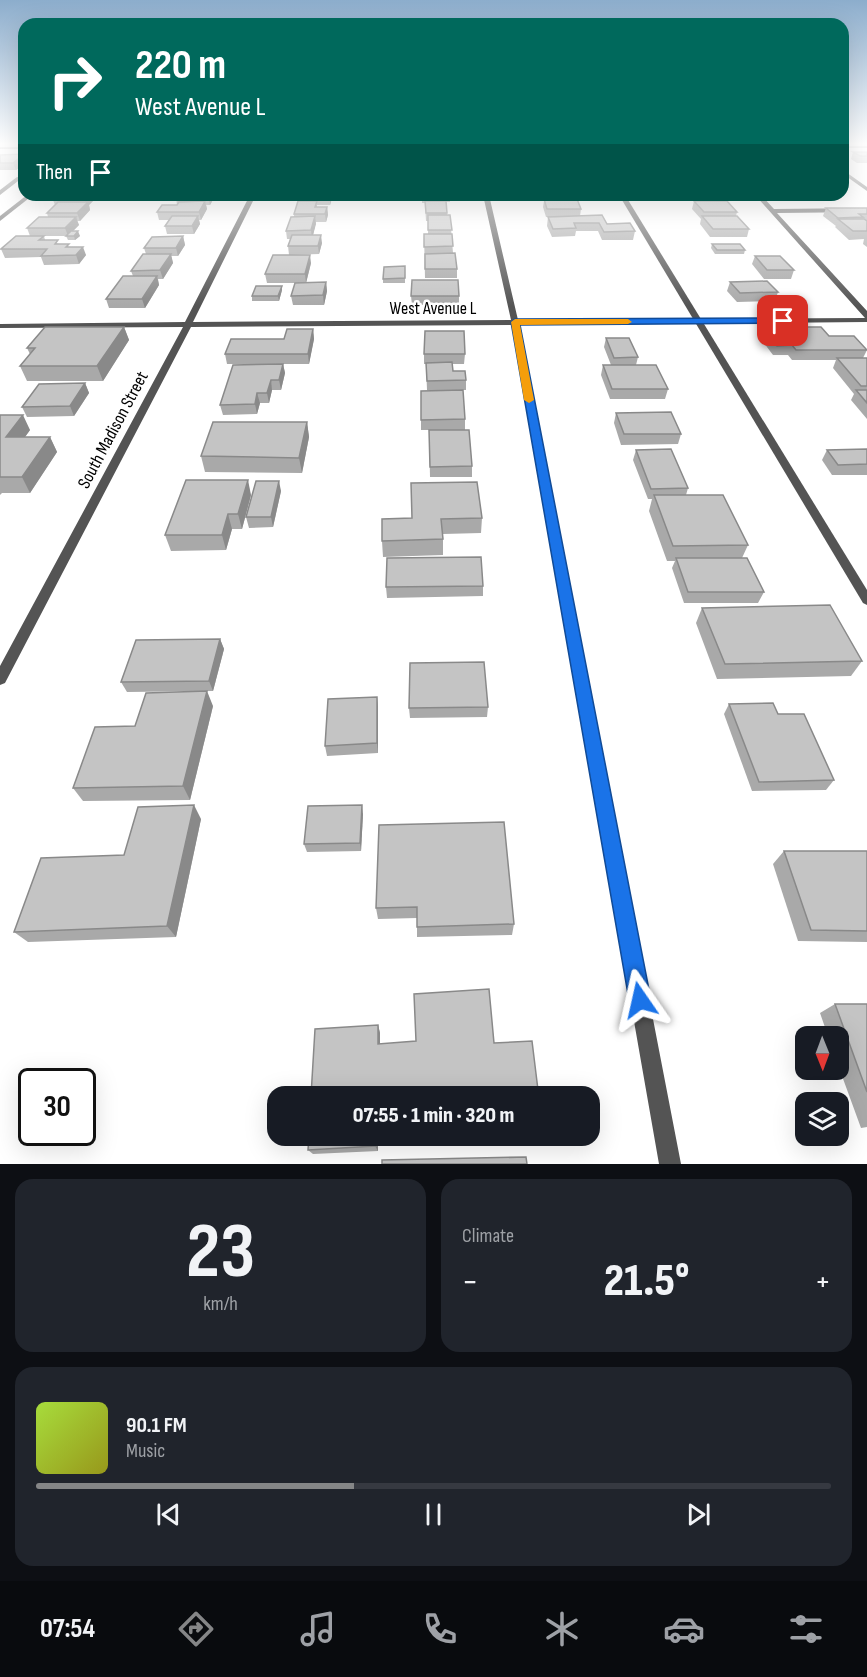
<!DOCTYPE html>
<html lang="en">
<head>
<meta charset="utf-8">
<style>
  :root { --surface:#171b24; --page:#20242c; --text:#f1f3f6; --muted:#9ea1a6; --line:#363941; --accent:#858687 }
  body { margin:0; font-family:"Sofia Sans Condensed",sans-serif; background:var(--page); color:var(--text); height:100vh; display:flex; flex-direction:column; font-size:22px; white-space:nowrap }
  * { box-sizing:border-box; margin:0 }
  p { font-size:20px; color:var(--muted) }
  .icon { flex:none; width:33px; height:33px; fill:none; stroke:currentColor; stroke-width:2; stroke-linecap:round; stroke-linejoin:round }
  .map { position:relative; height:1164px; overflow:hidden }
  .side { display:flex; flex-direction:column; gap:15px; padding:15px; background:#0d0f14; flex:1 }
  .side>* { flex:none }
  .guide { position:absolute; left:18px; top:18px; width:831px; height:183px; border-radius:18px; box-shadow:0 6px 24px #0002; background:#00695c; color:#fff; overflow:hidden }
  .needle { width:39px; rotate:179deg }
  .buttons { position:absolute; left:795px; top:1026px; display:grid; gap:12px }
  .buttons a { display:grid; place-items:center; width:54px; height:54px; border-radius:12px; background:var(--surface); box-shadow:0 6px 24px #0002; font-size:30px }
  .speed { position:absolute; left:18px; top:1068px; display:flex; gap:12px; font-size:30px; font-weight:700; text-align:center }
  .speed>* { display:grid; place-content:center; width:78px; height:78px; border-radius:50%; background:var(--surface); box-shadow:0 6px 24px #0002; line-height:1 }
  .speed .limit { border:3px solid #111; border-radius:9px; background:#fff; color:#111 }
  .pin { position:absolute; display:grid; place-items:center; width:51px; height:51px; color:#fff; margin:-26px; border-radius:12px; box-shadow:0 3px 9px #0006 }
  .me { position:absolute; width:66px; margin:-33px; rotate:349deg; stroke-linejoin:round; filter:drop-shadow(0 0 4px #0008) }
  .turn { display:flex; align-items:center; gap:21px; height:126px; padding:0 18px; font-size:27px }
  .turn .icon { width:78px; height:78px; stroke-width:2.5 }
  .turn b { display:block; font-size:42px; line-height:51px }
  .then { display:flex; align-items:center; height:57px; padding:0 18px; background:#0003; gap:12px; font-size:22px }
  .big { font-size:45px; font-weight:800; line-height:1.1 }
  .side .tile { flex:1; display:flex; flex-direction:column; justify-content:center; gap:9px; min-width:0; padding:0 21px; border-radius:18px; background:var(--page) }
  .side .dial { align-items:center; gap:0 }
  .dial b { font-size:78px; line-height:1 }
  .song { display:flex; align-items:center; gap:18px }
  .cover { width:72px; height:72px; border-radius:9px; background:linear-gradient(135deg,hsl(80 70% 55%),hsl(60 70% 35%)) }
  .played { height:6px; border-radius:3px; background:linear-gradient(90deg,var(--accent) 40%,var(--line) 40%) }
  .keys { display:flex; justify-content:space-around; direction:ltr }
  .heat { display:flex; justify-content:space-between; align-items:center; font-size:33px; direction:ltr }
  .side .tiles { flex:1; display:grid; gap:15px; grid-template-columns:1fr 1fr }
  .tile:last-child { grid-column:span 2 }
  .trip { position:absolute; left:267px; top:1086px; width:333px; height:60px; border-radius:18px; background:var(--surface); box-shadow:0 6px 24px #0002; font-weight:800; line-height:60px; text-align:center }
  .menu { display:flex; height:96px; justify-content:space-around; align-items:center; background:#090b0e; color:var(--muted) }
  .menu .icon { width:42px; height:42px }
  .menu .active { color:var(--accent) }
  .menu b { font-size:27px; color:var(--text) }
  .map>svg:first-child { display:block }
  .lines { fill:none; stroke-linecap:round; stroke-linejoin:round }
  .lane { fill:#545454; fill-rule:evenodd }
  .street { fill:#545454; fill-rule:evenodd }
  .secondary { fill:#212121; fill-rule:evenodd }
  .wall { fill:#a9a9a9 }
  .shaded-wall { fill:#898989 }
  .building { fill:#c4c4c4; stroke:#898989; stroke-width:1.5 }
  .route { fill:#1a73e8; stroke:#114b97; stroke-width:1.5 }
  .slow { fill:#f59e0b }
  .labels { text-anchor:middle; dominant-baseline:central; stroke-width:5; stroke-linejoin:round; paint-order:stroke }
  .far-street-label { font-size:18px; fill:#000; stroke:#fff }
</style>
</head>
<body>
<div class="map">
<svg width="867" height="1164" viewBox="0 0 867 1164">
  <rect width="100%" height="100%" fill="#fff"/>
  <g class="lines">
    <g class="lane">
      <polygon points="843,170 867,187 867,191 843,174"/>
      <polygon points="619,195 625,195 867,590 867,605 863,603"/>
    </g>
    <g class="street">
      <polygon points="17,177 22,178 0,195 0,190"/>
      <polygon points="27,195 33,195 0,221 0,216"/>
      <polygon points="250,195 256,195 193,322 511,320 483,195 489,195 518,320 865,318 755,195 761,195 774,209 867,208 867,212 777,213 867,311 867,322 519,325 681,1164 659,1164 512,325 191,327 5,683 0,685 0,666 183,327 0,328 0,324 185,322"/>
    </g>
    <g class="secondary">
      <rect x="843" y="146" width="24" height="2"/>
      <rect x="0" y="147" width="24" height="2"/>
    </g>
  </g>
  <g class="wall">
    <polygon points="853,152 867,152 867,163 857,163 851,159"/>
    <polygon points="24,154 24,169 22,169 21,166 16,170 0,170 0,155"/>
    <polygon points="333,195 330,205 317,205 317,207 327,207 328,215 326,222 316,222 313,235 322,243 319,254 289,255 288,246 290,239 287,239 286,231 294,217 294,214 298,203 297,197"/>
    <polygon points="422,195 450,195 450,202 446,202 447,215 450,215 453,253 457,269 457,278 425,278 424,234 428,234 428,221 426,221 425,203 422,203"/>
    <polygon points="539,195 572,195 572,199 581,209 580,216 635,231 633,240 602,240 598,231 576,231 575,236 552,237 547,226 548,217 567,217 546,217 543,207 544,201"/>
    <polygon points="683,195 712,195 711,201 688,201"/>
    <polygon points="798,195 835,195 833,200 805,201"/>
    <polygon points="215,196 210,205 206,205 207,209 201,220 199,220 200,224 194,234 167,234 165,226 169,220 159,220 157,212 177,205 176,197"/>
    <polygon points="97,197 89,205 90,210 80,221 77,221 79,225 73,231 80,236 75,240 68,240 66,236 44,236 45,240 70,247 86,255 79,264 44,265 41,257 5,258 1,249 30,236 27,228 48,217 47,213 55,205 53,200"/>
    <polygon points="694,201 737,212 736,216 749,229 747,237 710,237 700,224 701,219 692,209"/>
    <polygon points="826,208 867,208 867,247 863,244 864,239 849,240 835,227 836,226 823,216"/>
    <polygon points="183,236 185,245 178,256 171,256 173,263 163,279 158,279 159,285 145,308 109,308 106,299 133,276 131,271 146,254 144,248"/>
    <polygon points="712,244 745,250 744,254 715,254 711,248"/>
    <polygon points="755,256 794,270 791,279 764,279 752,264"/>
    <polygon points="311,263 306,283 326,282 327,291 324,305 293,305 291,296 295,283 267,283 265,274"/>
    <polygon points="405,266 405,283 383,283 383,279"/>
    <polygon points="730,282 778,292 775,301 737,302 727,291"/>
    <polygon points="282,290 279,301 252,301 252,296"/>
    <polygon points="411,296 459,296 459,305 412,305"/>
    <polygon points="124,327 129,340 103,381 27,381 20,366 30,354 27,348"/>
    <polygon points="796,327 829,336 867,350 863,358 867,358 867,419 851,400 854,394 833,368 836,360 792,360 788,355 773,355 764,343 767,333 793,333"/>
    <polygon points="313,329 314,339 309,364 283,364 285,373 281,390 272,390 269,403 260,403 257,414 223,415 220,405 271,364 227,364 225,354 284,339"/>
    <polygon points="606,338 638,357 636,365 668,389 665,399 610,399 601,375 603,365 611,365 604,347"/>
    <polygon points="424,354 465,354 464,364 452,364 453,371 466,380 466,390 427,390 426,364 424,364"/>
    <polygon points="85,383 89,393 74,416 27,417 22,407"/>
    <polygon points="421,391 465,419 465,430 421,430"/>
    <polygon points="616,413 681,434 678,444 621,445 614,423"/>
    <polygon points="0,415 30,430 25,437 50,437 57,452 30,493 2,493 0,495"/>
    <polygon points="307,422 309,437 302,473 205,472 201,456"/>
    <polygon points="429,430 472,466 472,477 430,477"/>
    <polygon points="867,449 867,475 832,475 822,460 827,450"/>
    <polygon points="636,450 688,488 686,495 748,545 742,558 764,592 758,603 684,603 672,568 675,561 667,561 649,511 652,499 648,499 633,460"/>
    <polygon points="281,491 273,527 249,528 246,517"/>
    <polygon points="251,495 242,529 232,529 226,550 171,551 165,535"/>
    <polygon points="482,518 481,533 443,534 443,555 383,557 382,541 382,519"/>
    <polygon points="483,586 483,596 387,598 386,587"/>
    <polygon points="702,608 862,661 851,676 717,679 696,623"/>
    <polygon points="220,639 224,649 213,691 127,692 121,682"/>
    <polygon points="377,697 378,707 378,753 327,756 325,746"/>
    <polygon points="729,704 834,780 826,790 752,791 724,714"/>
    <polygon points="213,706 190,800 83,801 73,788"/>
    <polygon points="488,707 487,717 410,718 409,708"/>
    <polygon points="363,814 361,851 307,852 304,844"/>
    <polygon points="201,819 176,937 28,942 14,932 124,855"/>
    <polygon points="379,825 514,924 512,935 417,937 417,918 378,919 376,908"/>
    <polygon points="784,851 867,851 867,942 798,941 773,864"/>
    <polygon points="835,1004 867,1004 867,1127 861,1128 838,1065 838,1036 828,1036 820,1013"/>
    <polygon points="378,1025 380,1033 380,1044 494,1043 538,1090 534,1096 311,1096"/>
    <polygon points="378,1136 378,1151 313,1154 308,1150"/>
  </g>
  <g class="shaded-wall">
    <polygon points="24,155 24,162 20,162 21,166 16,170 13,163"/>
    <polygon points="88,195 96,195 97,197 89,205 90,210 80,221 77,213 86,204 84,199"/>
    <polygon points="209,195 215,195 215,196 210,205 208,197"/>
    <polygon points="330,195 333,195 330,205"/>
    <polygon points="205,201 207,209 201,220 199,212"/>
    <polygon points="327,207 328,215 326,222 325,214"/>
    <polygon points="198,216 200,224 194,234 192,226"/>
    <polygon points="315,216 316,224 312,239 311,230"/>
    <polygon points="76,217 79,225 68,236 65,228"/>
    <polygon points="78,231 80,236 75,240 74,236"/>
    <polygon points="321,235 322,243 319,254 318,246"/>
    <polygon points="183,236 185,245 178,256 176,248"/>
    <polygon points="83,247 86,255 79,264 76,255"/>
    <polygon points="171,254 173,263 163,279 160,270"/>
    <polygon points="310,255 311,263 306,283 305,274"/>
    <polygon points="157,276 159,285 145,308 142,299"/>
    <polygon points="326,282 327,291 324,305 323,295"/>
    <polygon points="282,286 282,290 279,301 278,296"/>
    <polygon points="124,327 129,340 103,381 97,366"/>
    <polygon points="313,329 314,339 309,364 308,354"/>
    <polygon points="283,364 285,373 281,390 279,380"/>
    <polygon points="271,380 272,390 269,403 267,393"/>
    <polygon points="85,383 89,393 74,416 70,406"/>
    <polygon points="257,393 260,403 257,414 255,404"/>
    <polygon points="23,415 30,430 14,452 6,437"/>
    <polygon points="307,422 309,437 302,473 299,458"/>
    <polygon points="50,437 57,452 30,493 22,477"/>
    <polygon points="248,480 251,495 242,529 238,514"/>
    <polygon points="279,481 281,491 273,527 271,517"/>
    <polygon points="228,514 232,529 226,550 222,535"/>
    <polygon points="220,639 224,649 213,691 209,681"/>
    <polygon points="207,691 213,706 190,800 183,786"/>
    <polygon points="377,697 378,707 378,753 377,743"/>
    <polygon points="194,805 201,819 176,937 167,926"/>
    <polygon points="362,805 363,814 361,851 360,843"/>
    <polygon points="378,1025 380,1033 380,1052 378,1044"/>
    <polygon points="375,1136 378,1136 378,1151 375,1146"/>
  </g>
  <g class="building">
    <polygon points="853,152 867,152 867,156 860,156"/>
    <polygon points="24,154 13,163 0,163 0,155"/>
    <polygon points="58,195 88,195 84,199 53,200"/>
    <polygon points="177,195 209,195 208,197 176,197"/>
    <polygon points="298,195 330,195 330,197 297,197"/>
    <rect x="422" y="195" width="28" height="4"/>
    <polygon points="546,195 572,195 573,196 547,197"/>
    <polygon points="544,199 577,199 581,209 547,209"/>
    <polygon points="205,201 199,212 157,212 162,205 177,205 179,202"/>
    <polygon points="298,201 317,201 315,207 327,207 325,214 294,214"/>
    <polygon points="425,201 446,201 447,213 426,213"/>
    <polygon points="694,201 727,201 737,212 704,212"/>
    <polygon points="58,202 88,202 77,213 47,213"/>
    <polygon points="826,208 867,208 867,214 859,214 863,217 838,218"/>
    <polygon points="428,215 450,215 452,230 428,230"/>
    <polygon points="602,215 607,224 630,223 635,231 604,232 599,223 574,223 576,228 553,229 548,217"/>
    <polygon points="172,216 198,216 192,226 165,226"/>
    <polygon points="315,216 311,230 286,231 291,217"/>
    <polygon points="702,216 737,216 749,229 713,229"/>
    <polygon points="39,217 76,217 65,228 27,228"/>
    <polygon points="838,219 864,219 867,221 867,231 853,231"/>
    <polygon points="71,231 78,231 74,236 66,236"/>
    <polygon points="424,234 452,234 453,246 424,247"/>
    <polygon points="292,235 321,235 318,246 288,246"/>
    <polygon points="16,236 44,236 39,240 58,240 55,244 69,244 66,247 83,247 76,255 41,256 47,249 1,249"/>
    <polygon points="183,236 176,248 144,248 152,237"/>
    <polygon points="712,244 740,244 745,250 717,250"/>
    <polygon points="455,253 457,269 425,269 425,254"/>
    <polygon points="143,254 171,254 160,270 131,271"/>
    <polygon points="273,255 310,255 305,274 265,274"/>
    <polygon points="755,256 780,256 794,270 767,270"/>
    <polygon points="405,266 405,278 383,279 384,267"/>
    <polygon points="123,276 157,276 142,299 106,299"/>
    <polygon points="412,280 458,280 459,296 411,296"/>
    <polygon points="767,281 778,292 740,293 730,282"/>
    <polygon points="326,282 323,295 291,296 295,283"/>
    <polygon points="256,286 282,286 278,296 252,296"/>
    <polygon points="45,327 124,327 97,366 20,366 35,348 27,348"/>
    <polygon points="796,327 821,327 829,336 854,336 867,350 796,350 792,345 777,346 767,333 801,333"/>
    <polygon points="287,329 313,329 308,354 225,354 231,339 284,339"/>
    <polygon points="425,331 464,331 465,354 424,354"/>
    <polygon points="606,338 629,338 638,357 614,358"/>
    <polygon points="837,358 867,358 867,386 861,386"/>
    <polygon points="452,362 453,371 465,371 466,380 427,381 426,363"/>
    <polygon points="283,364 279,380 271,380 267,393 257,393 255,404 220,405 233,365"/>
    <polygon points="603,365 656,365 668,389 612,389"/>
    <polygon points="85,383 70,406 22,407 39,384"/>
    <polygon points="463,390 465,419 421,420 421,391"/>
    <polygon points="856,390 867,390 867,403"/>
    <polygon points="671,412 681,434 624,434 616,413"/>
    <polygon points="0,415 23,415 6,437 50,437 22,477 0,477"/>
    <polygon points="213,422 307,422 299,458 201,456"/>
    <polygon points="429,430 469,430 472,466 430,467"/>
    <polygon points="671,449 688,488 651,489 636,450"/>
    <polygon points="867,449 867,464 838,465 827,450"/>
    <polygon points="186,480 248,480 238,514 228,514 222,535 165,535"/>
    <polygon points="256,481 279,481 271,517 246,517"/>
    <polygon points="477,482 482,518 441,519 443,539 382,541 382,519 412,518 411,483"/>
    <polygon points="654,495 723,495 748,545 673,546"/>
    <polygon points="481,557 483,586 386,587 387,558"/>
    <polygon points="676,558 747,558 764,592 688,592"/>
    <polygon points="830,605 862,661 725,664 702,608"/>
    <polygon points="220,639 209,681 121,682 136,640"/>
    <polygon points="484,662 488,707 409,708 410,663"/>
    <polygon points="207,691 183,786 73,788 95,727 135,726 146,693"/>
    <polygon points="377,697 377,743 325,746 328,699"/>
    <polygon points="773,703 778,714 804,714 834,780 759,782 729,704"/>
    <polygon points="194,805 167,926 14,932 41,858 124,855 138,807"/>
    <polygon points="362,805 360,843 304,844 308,806"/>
    <polygon points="504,822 514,924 417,927 417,907 376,908 379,825"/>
    <polygon points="784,851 867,851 867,931 811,930"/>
    <polygon points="489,989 494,1043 532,1041 538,1090 425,1096 311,1096 315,1029 378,1025 378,1044 416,1041 414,994"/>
    <polygon points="835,1004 867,1004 867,1092"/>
    <polygon points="309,1136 375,1136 375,1146 308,1150"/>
    <polygon points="526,1157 527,1164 382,1164 382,1160"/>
  </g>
  <linearGradient id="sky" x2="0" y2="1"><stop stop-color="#8cadcc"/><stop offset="0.47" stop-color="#fff"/><stop offset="1" stop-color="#fff" stop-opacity="0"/></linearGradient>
  <rect width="867" height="306" fill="url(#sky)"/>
  <polygon class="route" points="783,318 786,319 786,323 520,325 651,1000 648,1008 640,1011 632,1008 629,1000 511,322 515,319"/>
  <polygon class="slow" points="515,319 628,319 632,322 628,324 520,325 534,400 529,403 524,400 511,322"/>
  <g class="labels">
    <g class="far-street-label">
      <text x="433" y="308">West Avenue L</text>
      <text transform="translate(113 430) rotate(-62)">South Madison Street</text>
    </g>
  </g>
</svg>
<div class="buttons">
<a><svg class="needle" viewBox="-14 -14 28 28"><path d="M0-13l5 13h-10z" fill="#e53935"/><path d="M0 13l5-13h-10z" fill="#9ea1a6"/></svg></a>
<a><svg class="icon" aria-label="layers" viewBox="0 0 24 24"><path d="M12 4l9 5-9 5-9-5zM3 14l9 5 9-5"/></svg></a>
</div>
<div class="speed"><div class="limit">30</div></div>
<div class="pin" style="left:783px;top:321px;background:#d93025"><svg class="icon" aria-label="arrive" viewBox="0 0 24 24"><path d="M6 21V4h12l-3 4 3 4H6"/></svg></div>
<svg class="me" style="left:640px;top:1000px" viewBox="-20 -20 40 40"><path d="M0-17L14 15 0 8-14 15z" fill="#1a73e8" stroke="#fff" stroke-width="4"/></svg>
<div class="trip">07:55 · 1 min · 320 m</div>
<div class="guide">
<div class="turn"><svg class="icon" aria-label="right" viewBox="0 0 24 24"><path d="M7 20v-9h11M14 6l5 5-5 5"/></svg><div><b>220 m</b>West Avenue L</div></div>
<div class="then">Then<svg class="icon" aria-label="arrive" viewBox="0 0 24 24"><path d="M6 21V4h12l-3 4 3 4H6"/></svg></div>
</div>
</div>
<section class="side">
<div class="tiles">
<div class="tile dial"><b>23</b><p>km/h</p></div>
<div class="tile"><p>Climate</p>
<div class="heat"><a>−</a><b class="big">21.5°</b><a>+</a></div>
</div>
<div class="tile">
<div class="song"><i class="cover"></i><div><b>90.1 FM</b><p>Music</p></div></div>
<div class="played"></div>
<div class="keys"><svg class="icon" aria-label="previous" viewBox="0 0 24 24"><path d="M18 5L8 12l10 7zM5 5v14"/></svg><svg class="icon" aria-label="pause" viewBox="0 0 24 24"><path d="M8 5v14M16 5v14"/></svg><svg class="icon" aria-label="next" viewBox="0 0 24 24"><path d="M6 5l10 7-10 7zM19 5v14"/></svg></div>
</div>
</div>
</section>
<nav class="menu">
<b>07:54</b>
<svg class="icon active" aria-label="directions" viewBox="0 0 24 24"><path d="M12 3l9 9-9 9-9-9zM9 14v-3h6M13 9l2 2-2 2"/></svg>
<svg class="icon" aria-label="music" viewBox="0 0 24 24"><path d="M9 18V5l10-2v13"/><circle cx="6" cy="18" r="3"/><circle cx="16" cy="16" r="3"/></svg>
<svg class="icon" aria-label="phone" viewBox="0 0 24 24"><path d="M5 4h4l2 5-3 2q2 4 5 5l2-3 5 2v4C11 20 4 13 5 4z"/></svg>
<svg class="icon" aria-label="climate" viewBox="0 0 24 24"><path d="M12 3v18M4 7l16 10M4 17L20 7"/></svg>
<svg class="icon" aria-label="car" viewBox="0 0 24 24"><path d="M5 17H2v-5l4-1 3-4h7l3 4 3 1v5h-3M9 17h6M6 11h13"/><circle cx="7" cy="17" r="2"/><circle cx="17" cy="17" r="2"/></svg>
<svg class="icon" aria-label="filters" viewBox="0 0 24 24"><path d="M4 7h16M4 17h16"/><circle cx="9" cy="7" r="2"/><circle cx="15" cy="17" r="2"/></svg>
</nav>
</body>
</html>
